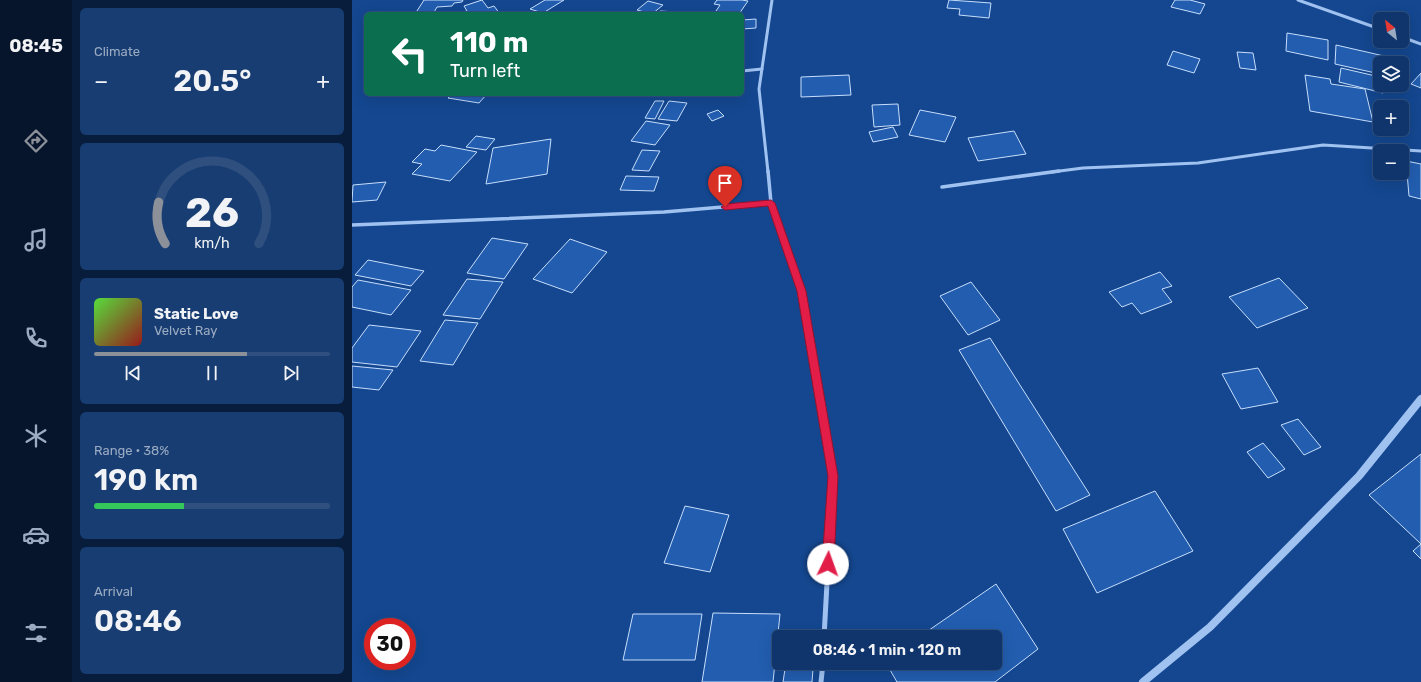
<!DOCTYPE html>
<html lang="en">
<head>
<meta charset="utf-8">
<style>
  :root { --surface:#0f356c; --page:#183d72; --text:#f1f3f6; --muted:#9babc2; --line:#2f507f; --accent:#8c9099 }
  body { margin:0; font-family:Rubik,sans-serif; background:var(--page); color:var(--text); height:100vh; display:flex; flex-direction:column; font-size:15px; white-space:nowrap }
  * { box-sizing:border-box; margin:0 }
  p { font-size:13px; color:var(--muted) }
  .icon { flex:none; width:22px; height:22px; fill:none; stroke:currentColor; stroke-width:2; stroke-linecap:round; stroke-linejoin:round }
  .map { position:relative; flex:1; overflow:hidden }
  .details { display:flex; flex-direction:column; gap:8px; padding:8px; background:#081d3b; width:280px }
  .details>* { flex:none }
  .top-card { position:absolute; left:12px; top:12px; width:380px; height:84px; border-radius:6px; box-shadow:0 4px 16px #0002,0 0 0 1px var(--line); background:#0b6e4f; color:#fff; overflow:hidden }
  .needle { width:26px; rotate:330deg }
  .controls { position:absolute; left:1021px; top:12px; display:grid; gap:8px }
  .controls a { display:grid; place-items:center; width:36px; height:36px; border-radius:6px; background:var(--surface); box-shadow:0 4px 16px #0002,0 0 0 1px var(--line); font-size:20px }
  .speed { position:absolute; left:12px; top:618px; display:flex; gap:8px; font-size:20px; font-weight:700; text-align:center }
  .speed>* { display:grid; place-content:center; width:52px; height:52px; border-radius:50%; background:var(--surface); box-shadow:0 4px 16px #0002,0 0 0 1px var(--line); line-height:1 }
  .speed .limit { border:6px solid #d22; background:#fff; color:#111 }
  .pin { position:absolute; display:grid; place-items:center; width:34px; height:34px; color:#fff; margin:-41px -17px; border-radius:50% 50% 50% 0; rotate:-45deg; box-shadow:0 0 4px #0007 }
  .pin .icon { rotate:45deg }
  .me { position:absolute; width:44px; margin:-22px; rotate:3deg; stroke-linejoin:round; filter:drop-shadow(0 0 3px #0008) }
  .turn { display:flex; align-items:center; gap:14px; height:84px; padding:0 20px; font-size:18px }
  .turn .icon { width:52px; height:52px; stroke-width:2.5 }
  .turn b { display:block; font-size:28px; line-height:34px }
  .big { font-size:30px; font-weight:600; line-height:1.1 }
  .details .tile { flex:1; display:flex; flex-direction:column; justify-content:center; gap:6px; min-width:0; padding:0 14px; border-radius:6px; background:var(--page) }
  .details .dial { align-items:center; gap:0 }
  .dial svg { height:104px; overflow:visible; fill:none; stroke:var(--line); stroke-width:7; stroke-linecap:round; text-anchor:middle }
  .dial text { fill:var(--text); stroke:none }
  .song { display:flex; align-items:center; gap:12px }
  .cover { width:48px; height:48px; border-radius:6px; background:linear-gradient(135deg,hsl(110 70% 55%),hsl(0 70% 35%)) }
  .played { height:4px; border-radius:2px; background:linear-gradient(90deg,var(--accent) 65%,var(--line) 65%) }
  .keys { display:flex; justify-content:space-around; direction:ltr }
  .heat { display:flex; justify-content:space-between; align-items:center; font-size:22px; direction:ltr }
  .charge { height:6px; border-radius:3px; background:linear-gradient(90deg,#34c759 38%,var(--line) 0) }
  .trip { position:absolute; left:420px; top:630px; width:230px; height:40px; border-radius:6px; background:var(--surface); box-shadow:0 4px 16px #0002,0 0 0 1px var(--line); font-weight:600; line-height:40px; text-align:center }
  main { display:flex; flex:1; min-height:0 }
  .tabs { display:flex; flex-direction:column; width:72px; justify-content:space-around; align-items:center; background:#06152b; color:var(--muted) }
  .tabs .icon { width:28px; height:28px }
  .tabs .active { color:var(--accent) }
  .tabs b { font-size:18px; color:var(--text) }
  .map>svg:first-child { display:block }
  .building { fill:#225daf; stroke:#c7defc }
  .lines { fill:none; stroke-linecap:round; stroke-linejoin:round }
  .minor-far2 { stroke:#a0c2f1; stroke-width:3 }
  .minor-far1 { stroke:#a0c2f1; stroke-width:3.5 }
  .minor { stroke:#a0c2f1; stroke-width:5 }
  .tertiary { stroke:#a0c2f1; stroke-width:8 }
  .route { fill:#e11d48; stroke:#92132f }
</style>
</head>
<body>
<main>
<nav class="tabs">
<b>08:45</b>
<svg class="icon active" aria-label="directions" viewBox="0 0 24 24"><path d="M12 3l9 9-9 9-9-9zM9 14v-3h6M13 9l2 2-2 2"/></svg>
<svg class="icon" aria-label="music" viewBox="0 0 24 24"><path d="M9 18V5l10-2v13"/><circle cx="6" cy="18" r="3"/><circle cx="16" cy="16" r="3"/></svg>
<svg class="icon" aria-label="phone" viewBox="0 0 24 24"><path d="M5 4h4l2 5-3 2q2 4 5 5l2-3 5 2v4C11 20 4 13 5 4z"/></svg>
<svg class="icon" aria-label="climate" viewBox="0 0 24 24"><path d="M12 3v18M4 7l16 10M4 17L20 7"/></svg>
<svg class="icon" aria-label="car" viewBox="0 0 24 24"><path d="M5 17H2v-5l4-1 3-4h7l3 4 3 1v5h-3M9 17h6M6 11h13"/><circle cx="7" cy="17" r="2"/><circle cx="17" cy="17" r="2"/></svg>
<svg class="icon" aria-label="filters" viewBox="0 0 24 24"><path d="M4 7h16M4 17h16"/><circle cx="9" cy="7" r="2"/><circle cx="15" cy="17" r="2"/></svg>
</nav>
<section class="details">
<div class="tile"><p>Climate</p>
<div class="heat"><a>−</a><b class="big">20.5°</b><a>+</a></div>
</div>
<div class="tile dial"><svg viewBox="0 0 100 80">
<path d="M14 69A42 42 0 1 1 86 69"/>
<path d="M14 69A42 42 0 0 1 9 37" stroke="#8c9099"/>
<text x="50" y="56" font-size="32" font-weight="700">26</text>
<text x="50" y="72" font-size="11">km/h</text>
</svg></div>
<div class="tile">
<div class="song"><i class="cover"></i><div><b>Static Love</b><p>Velvet Ray</p></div></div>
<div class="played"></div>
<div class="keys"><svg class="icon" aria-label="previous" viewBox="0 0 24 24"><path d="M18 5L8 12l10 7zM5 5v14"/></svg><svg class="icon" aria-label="pause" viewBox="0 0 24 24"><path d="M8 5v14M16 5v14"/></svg><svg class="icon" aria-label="next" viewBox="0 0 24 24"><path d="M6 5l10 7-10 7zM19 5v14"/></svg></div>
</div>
<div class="tile"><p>Range · 38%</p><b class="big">190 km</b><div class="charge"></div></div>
<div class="tile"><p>Arrival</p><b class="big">08:46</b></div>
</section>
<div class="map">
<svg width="1069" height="682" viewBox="0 0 1069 682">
  <rect width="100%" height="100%" fill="#144790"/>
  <g class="building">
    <polygon points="72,0 111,0 110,2 102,3 100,6 85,7 81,14 63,14"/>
    <polygon points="130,0 136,8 142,6 148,14 113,14 111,12 115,11 112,6"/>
    <polygon points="193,0 212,0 191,13 178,9"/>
    <polygon points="365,0 390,0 396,1 387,14 362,14 368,5 362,4"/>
    <polygon points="597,0 639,3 637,18 607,15 608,9 595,8"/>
    <polygon points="823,0 838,0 853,4 848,14 819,7"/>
    <polygon points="296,1 311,5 300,14 285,10"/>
    <polygon points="308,11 342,13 306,14"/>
    <polygon points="404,19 404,28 390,29 390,20"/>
    <polygon points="935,33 976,40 976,60 934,51"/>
    <polygon points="984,45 1032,56 1032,63 1028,63 1028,74 983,64"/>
    <polygon points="821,51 848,59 842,73 815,65"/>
    <polygon points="885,52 901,53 904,70 888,68"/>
    <polygon points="989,68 1028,77 1028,85 1031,85 1031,93 987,82"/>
    <polygon points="1069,73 1069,88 1059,84"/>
    <polygon points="497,75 499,95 449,97 449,77"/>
    <polygon points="953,75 978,79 979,84 1013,89 1021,122 958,111"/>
    <polygon points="100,94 135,94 127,103 96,98"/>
    <polygon points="303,101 312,101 303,119 293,118"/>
    <polygon points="317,101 335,103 325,121 306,119"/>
    <polygon points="546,104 548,125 522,127 520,105"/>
    <polygon points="366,110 372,116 360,121 355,114"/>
    <polygon points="568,110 604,117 593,142 557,135"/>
    <polygon points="294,121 318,125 303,145 279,141"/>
    <polygon points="541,127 546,137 521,142 517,132"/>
    <polygon points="662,131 674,154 626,161 616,138"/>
    <polygon points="124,136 143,139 134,150 114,147"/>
    <polygon points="199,139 195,174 134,184 141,148"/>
    <polygon points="89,145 125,152 98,181 60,174 70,164 60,162 73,149 83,151"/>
    <polygon points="290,150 308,151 297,171 280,170"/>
    <polygon points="1054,161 1069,164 1069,199 1057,196"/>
    <polygon points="274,176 307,177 302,191 268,190"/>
    <polygon points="34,182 25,200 0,202 1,185"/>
    <polygon points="140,238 176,244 152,279 115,273"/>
    <polygon points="218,239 255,252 220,293 181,279"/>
    <polygon points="16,260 72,271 59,286 3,275"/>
    <polygon points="808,272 820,286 810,289 820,302 789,314 780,303 770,307 757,292"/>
    <polygon points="927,278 956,308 905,328 877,297"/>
    <polygon points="115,279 151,282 128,319 91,315"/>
    <polygon points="6,280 59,290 39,315 0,307 0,287"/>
    <polygon points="619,282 648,320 616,335 588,296"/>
    <polygon points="93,320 126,323 101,365 68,361"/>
    <polygon points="17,325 69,331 45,367 0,362 0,348"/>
    <polygon points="638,338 738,495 704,511 607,350"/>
    <polygon points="0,366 41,370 27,390 0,387"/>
    <polygon points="906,368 926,402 889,409 870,374"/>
    <polygon points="946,419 969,447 952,455 929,425"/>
    <polygon points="911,443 933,469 916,478 895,452"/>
    <polygon points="1069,454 1069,559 1061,551 1069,544 1017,495"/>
    <polygon points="803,491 841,551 745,593 711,529"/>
    <polygon points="333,506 377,515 358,572 312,563"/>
    <polygon points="644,584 686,649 643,682 545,682 534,663 643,663 643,637 567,637"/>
    <polygon points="361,613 428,614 421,682 350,682"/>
    <polygon points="281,614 350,614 343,660 271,660"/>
    <polygon points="433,669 461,669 460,682 431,682"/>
  </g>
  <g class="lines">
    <g class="minor-far2">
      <polyline points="946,0 1028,29"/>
      <polyline points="1050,37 1069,44"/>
      <polyline points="390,71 410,69"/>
      <polyline points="416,172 407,89 420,0"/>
      <polyline points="700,172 731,168 846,163 971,145 1069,151"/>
    </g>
    <g class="minor-far1">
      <polyline points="416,171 419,203"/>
      <polyline points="590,187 707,171"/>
      <polyline points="0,225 312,212 419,203 449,291 467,395"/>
    </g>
    <g class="minor">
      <polyline points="467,394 481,476 472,637"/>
      <polyline points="469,682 471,663"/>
    </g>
    <polyline class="tertiary" points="791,682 858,627 1007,476 1069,399"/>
  </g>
  <polygon class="route" points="419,200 423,203 454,291 486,476 482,564 480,568 476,570 472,568 470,564 476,476 445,291 416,206 373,210 369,207 373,204"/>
</svg>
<div class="controls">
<a><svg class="needle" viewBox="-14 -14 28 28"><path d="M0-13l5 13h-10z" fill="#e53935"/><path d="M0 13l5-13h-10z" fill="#9babc2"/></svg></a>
<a><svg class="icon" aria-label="layers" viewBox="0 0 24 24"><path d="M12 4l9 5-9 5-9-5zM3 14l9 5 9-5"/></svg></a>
<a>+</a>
<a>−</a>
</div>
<div class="speed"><div class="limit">30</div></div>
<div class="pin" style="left:373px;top:207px;background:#d93025"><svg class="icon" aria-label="arrive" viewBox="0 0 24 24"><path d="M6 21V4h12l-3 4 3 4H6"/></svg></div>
<svg class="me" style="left:476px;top:564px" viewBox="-20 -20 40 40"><circle r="19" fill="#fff"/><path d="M0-13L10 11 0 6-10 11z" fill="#e11d48"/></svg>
<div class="trip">08:46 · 1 min · 120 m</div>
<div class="top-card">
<div class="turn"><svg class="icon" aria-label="left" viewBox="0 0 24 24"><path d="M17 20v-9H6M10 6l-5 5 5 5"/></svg><div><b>110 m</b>Turn left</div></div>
</div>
</div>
</main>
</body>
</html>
